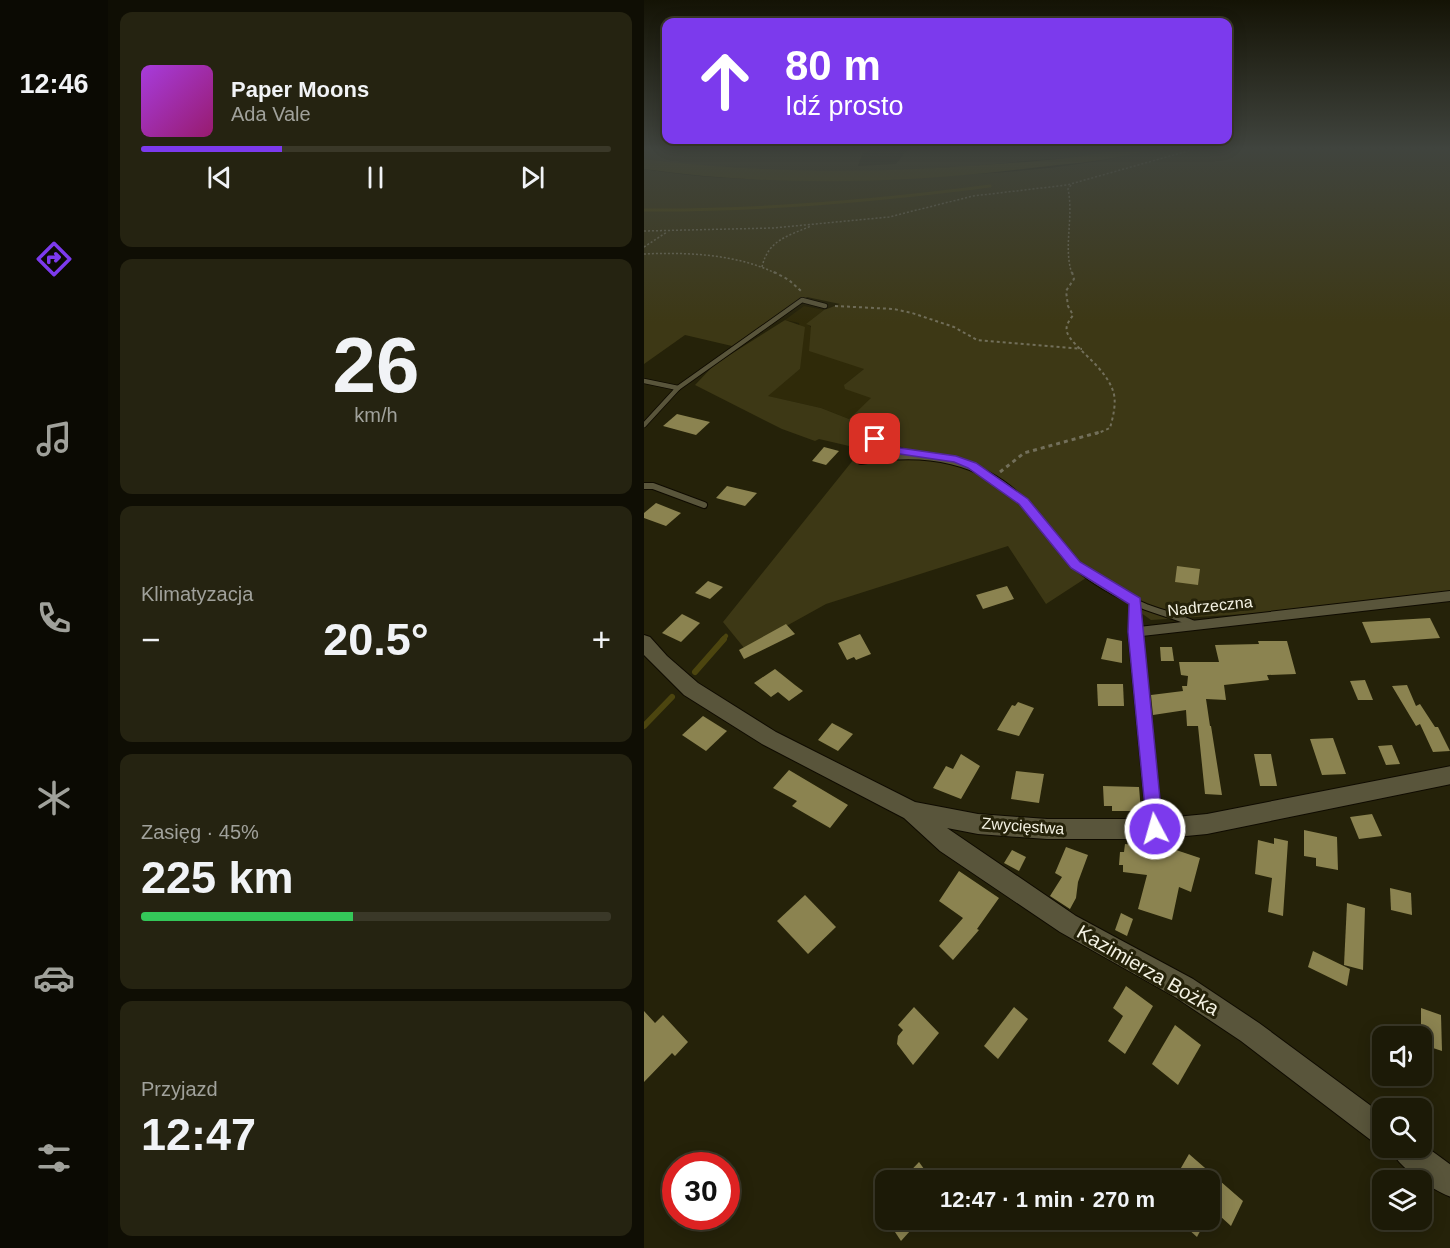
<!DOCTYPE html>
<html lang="pl">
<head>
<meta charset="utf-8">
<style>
  :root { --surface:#1c1a07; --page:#252311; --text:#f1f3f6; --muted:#a0a19b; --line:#3a3828; --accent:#7c3aed }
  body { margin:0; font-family:Helvetica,sans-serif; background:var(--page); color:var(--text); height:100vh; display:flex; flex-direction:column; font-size:22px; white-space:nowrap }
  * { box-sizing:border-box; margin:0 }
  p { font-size:20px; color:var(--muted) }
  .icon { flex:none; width:33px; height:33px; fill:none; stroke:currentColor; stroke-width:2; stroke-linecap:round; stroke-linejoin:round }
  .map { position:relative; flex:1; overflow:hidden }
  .details { display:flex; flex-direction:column; gap:12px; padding:12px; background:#0f0e04; width:536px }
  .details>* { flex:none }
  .guide { position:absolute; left:18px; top:18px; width:570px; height:126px; border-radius:12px; box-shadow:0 3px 15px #0003,0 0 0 2px var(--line); background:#7c3aed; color:#fff; overflow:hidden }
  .fabs { position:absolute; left:728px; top:1026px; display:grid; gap:12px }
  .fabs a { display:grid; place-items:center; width:60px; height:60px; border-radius:12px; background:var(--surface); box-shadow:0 3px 15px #0003,0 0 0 2px var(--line); font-size:30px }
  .speed { position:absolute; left:18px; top:1152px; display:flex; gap:12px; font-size:30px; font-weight:700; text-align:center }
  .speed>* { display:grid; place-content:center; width:78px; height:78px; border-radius:50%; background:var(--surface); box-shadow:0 3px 15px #0003,0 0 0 2px var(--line); line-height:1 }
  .speed .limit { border:9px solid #d22; background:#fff; color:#111 }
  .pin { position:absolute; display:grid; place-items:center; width:51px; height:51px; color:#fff; margin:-26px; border-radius:12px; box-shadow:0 3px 9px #0006 }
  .me { position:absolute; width:66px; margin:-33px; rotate:354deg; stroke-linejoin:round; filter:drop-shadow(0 0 4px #0008) }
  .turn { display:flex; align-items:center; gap:21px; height:126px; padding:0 24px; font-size:27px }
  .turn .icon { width:78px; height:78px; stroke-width:2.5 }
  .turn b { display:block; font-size:42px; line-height:51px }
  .big { font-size:45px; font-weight:600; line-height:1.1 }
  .details .widget { flex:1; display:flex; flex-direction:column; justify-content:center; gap:9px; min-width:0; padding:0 21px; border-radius:12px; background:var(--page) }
  .details .dial { align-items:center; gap:0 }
  .dial b { font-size:78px; line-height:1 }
  .song { display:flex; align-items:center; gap:18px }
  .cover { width:72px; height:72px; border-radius:9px; background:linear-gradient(135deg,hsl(280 70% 55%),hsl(320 70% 35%)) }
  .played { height:6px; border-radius:3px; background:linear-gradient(90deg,var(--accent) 30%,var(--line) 30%) }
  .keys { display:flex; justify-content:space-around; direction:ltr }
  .heat { display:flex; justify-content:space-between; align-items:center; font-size:33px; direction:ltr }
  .charge { height:9px; border-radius:4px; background:linear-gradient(90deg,#34c759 45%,var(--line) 0) }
  .trip { position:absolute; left:231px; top:1170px; width:345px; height:60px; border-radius:12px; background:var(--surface); box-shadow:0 3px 15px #0003,0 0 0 2px var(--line); font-weight:600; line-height:60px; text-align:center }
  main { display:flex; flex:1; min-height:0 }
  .dock { display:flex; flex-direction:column; width:108px; justify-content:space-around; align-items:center; background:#0b0a03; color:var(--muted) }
  .dock .icon { width:42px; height:42px }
  .dock .on { color:var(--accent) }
  .dock b { font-size:27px; color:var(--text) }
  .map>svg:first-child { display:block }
  .built { fill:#2f2a09 }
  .green { fill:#3d3815 }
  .water { fill:#4c450f }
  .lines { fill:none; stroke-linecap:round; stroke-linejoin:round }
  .stream-far2 { stroke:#4c450f; stroke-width:3 }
  .stream-far1 { stroke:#4c450f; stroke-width:4.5 }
  .stream { stroke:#4c450f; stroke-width:6 }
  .building { fill:#8b8350 }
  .lane-far1-casing { stroke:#0f0b00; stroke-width:6 }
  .lane-casing { stroke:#0f0b00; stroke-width:8 }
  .street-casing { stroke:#0f0b00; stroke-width:2 }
  .secondary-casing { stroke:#0f0b00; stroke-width:2 }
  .path-far2 { stroke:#726f5a; stroke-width:1.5; stroke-dasharray:2 2; stroke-linecap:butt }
  .path-far1 { stroke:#726f5a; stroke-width:2; stroke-dasharray:3 3; stroke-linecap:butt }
  .path { stroke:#726f5a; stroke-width:3; stroke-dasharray:4 4; stroke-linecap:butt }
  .lane-far1 { stroke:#59553b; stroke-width:4.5 }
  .lane { stroke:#59553b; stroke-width:6 }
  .street { fill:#59553b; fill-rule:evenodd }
  .secondary { fill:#59553b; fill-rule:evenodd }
  .route { fill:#7c3aed; stroke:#51269a; stroke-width:1.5 }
  .labels { text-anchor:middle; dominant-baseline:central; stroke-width:6; stroke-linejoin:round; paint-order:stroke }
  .street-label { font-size:16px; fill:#f4f2e3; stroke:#252209 }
  .near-street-label { font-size:20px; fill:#f4f2e3; stroke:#252209 }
</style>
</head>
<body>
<main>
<nav class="dock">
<b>12:46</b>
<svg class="icon on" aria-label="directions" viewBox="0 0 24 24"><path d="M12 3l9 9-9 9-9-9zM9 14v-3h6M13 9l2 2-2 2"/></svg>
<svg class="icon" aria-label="music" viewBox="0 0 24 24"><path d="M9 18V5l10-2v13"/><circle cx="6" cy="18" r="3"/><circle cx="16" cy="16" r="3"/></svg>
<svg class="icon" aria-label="phone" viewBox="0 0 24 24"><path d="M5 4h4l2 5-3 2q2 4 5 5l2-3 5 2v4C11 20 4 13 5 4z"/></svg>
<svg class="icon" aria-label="climate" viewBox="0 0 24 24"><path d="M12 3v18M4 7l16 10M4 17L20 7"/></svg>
<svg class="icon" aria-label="car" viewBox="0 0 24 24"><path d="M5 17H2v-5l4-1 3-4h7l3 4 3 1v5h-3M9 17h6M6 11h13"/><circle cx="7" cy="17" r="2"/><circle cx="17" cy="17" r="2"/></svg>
<svg class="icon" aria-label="filters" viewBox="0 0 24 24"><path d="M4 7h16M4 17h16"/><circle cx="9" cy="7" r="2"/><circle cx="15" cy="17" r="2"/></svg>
</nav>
<section class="details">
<div class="widget">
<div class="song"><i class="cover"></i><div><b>Paper Moons</b><p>Ada Vale</p></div></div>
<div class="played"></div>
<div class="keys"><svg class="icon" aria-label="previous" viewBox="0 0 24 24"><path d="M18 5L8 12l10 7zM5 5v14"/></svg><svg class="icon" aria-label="pause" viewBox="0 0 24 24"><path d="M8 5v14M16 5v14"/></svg><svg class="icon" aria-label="next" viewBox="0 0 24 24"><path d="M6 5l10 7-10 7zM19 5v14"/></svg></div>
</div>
<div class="widget dial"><b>26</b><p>km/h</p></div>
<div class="widget"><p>Klimatyzacja</p>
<div class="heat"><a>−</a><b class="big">20.5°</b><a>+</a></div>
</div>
<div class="widget"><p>Zasięg · 45%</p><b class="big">225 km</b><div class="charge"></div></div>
<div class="widget"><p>Przyjazd</p><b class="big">12:47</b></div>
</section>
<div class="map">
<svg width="807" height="1248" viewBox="0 0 807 1248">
  <rect width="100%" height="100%" fill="#252209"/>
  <polygon class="built" points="160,306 180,310 163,324 220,369 201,384 228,398 205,419 177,408 123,396 156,369 155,323 141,320"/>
  <g class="green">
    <path d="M0,149H238L219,152L214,166L252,164L264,149H475C441,158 405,159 370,162C248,175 122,176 0,159Z"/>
    <path d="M509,149H806V601L507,620L445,576L402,604L364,546L182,604L101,649L79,622L218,449L175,439L171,441L138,429L51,385L70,365L141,320L161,327L156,369L124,396L177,408L205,419L227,398L201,389L200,385L220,369L165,351L167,326L162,324L180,310L196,304L163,297L88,346L41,335L0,364V169C96,185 191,179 287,176C361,173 438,168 509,149Z"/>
  </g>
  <path class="water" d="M475,149H509C469,161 429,163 387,168C260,184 127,187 0,169V159C113,173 226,174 338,165C384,162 431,159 475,149Z"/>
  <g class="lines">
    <path class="stream-far2" d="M0,210C116,211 231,201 346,186"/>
    <polyline class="stream-far1" points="78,640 82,636"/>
    <g class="stream">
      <polyline points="51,672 80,639"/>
      <polyline points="0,726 28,697"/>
    </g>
  </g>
  <g class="building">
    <polygon points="33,414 66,422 52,435 19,426"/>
    <polygon points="180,447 195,451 182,465 168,461"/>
    <polygon points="83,486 113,493 101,506 72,498"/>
    <polygon points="12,503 37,513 22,526 0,518 0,513"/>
    <polygon points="533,566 556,569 554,585 531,582"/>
    <polygon points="64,581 79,587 66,599 51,593"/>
    <polygon points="363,586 370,599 339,609 332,595"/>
    <polygon points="38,614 56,623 37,642 18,633"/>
    <polygon points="786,618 796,638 727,643 718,622"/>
    <polygon points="142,624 151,634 100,659 95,650"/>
    <polygon points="216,634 227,654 212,660 210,657 203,660 194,643"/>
    <polygon points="463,638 478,641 478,663 457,659"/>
    <polygon points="614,641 643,641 652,674 623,675 625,680 580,685 582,700 562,699 566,726 563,726 567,726 578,795 561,794 554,726 543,726 542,710 509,715 507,695 539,691 538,686 543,686 544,676 537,675 535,662 575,662 571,645 615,644"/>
    <polygon points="516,647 528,647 530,661 517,661"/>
    <polygon points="131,669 151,685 159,691 145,701 134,692 127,697 110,683"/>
    <polygon points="721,680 729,700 714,700 706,681"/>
    <polygon points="453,684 479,684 480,706 454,706"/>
    <polygon points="763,685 772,706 776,704 791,727 794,727 806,751 789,752 776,724 772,726 748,686"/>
    <polygon points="374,702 390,708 375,736 353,730 368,705 371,706"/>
    <polygon points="59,716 83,731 62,751 38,735"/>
    <polygon points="188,723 209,734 194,751 174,740"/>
    <polygon points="689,738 702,774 678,775 666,739"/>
    <polygon points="748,745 756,764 742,765 734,746"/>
    <polygon points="317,754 336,766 317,799 289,788 302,766 309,769"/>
    <polygon points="610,754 627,754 633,786 616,786"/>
    <polygon points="145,770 204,805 186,828 148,806 153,801 129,788"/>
    <polygon points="372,771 400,774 395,803 367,799"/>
    <polygon points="459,786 495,787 497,811 468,811 468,806 460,806"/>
    <polygon points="728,814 738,836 715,839 706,817"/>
    <polygon points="660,830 693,837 694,870 672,866 672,858 660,856"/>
    <polygon points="630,838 644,841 639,916 624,912 628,878 611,874 614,840 630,844"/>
    <polygon points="481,844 526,848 556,858 547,892 535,887 528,920 494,909 503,875 479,872 479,865 475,865 476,852 480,852"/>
    <polygon points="422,847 444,855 434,882 432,898 426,909 406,896 418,877 411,873"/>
    <polygon points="368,850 382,857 375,871 360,863"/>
    <polygon points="315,871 355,898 333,929 335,930 309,960 295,946 319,918 295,901"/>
    <polygon points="746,888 767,893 768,915 747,910"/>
    <polygon points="161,895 192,927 164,954 133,921"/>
    <polygon points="703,903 721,908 719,970 700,965"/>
    <polygon points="477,913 489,919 483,936 471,930"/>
    <polygon points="669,951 706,969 703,986 664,967"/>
    <polygon points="482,986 509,1006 481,1054 464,1041 479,1016 469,1008"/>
    <polygon points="270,1007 295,1033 269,1065 253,1044 254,1036 259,1030 254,1025"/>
    <polygon points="370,1007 384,1019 354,1059 340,1046"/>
    <polygon points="777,1008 797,1015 798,1051 777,1044"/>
    <polygon points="0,1011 11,1023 19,1015 44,1042 31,1056 28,1053 0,1082"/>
    <polygon points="531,1025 557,1045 534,1085 508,1064"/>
    <polygon points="545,1154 599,1201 587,1226 566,1207 566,1180 530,1180"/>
    <polygon points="275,1162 288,1180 258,1180"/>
    <polygon points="243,1220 276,1220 257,1241"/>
    <polygon points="534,1220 562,1220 553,1237"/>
  </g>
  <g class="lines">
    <defs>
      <g id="lane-far1">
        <polyline points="0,381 34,388 0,425"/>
        <polyline points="34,388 158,300 181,306"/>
        <polyline points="223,423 230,434"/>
      </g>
      <g id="lane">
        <polyline points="229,432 242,446 259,452"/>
        <path d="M217,461C279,449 341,458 385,508C402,526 413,549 431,565C451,583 478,597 502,607C518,613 535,617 550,624"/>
        <polyline points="0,486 9,486 60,505"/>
        <polyline points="491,601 491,632"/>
      </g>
      <polygon id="street" points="807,591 807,601 498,636 519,829 517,834 511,837 505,834 503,829 484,632 486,628"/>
      <g id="secondary">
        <polygon points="0,635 6,637 23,656 54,683 132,732 271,802 334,814 403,819 511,819 563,814 807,766 807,784 563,834 511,839 403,839 334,834 303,828 432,916 549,979 615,1023 738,1114 738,1145 728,1141 597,1041 531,997 416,932 296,851 260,818 118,744 40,695 0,655"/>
        <path d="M777,1143L807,1165V1197C787,1189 754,1168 746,1148H777Z"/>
      </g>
    </defs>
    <use href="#lane-far1" class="lane-far1-casing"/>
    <use href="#lane" class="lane-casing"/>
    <use href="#street" class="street-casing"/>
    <use href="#secondary" class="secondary-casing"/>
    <g class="path-far2">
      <path d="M427,185L424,189C430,217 419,247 428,274"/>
      <polyline points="0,231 129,228 245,217 329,196 423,185 551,149"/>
      <polyline points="0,247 23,232"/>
      <path d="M0,254C42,252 94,254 133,274"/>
      <path d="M118,267C124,240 144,236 167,226"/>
    </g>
    <g class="path-far1">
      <polyline points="130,272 145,280 157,291"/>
      <path d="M428,272L430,279L422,291L424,306L429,315C426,320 421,325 423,332C427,346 461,366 469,391C473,402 469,417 466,428L452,434"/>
      <polyline points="191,306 250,309 268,313 310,327 333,340 438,349"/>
    </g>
    <polyline class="path" points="356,472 380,453 456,432"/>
    <use href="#lane-far1" class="lane-far1"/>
    <use href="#lane" class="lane"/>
    <use href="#street" class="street"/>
    <use href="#secondary" class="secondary"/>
  </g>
  <linearGradient id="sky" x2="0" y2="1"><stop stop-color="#141305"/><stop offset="0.46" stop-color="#40443e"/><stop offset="1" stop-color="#40443e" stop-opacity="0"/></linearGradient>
  <rect width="807" height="323" fill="url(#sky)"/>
  <polygon class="route" points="231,436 249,447 312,456 332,463 384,499 436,562 496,598 519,829 517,835 511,837 505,835 503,829 484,632 485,604 427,568 375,504 324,468 310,462 242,452 226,439"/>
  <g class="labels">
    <g class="street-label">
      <text transform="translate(566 606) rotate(-6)">Nadrzeczna</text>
      <text transform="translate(379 826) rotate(4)">Zwycięstwa</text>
    </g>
    <g class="near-street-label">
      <text transform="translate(504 970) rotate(30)">Kazimierza Bożka</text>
    </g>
  </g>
</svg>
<div class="fabs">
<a><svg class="icon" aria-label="sound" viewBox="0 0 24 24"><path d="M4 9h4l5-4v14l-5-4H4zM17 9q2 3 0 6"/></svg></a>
<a><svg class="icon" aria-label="search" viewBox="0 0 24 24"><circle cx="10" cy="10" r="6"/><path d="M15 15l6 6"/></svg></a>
<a><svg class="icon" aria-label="layers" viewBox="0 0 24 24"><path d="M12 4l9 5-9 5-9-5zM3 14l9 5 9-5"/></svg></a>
</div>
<div class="speed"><div class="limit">30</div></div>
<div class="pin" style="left:231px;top:439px;background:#d93025"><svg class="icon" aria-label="arrive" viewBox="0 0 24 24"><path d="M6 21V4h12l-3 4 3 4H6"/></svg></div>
<svg class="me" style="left:511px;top:829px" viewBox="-20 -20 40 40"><circle r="17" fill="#7c3aed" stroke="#fff" stroke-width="3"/><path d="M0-11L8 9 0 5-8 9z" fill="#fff"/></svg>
<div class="trip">12:47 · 1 min · 270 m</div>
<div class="guide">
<div class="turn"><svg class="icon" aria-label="ahead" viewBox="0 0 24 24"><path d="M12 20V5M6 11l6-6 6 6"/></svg><div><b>80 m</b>Idź prosto</div></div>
</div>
</div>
</main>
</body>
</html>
